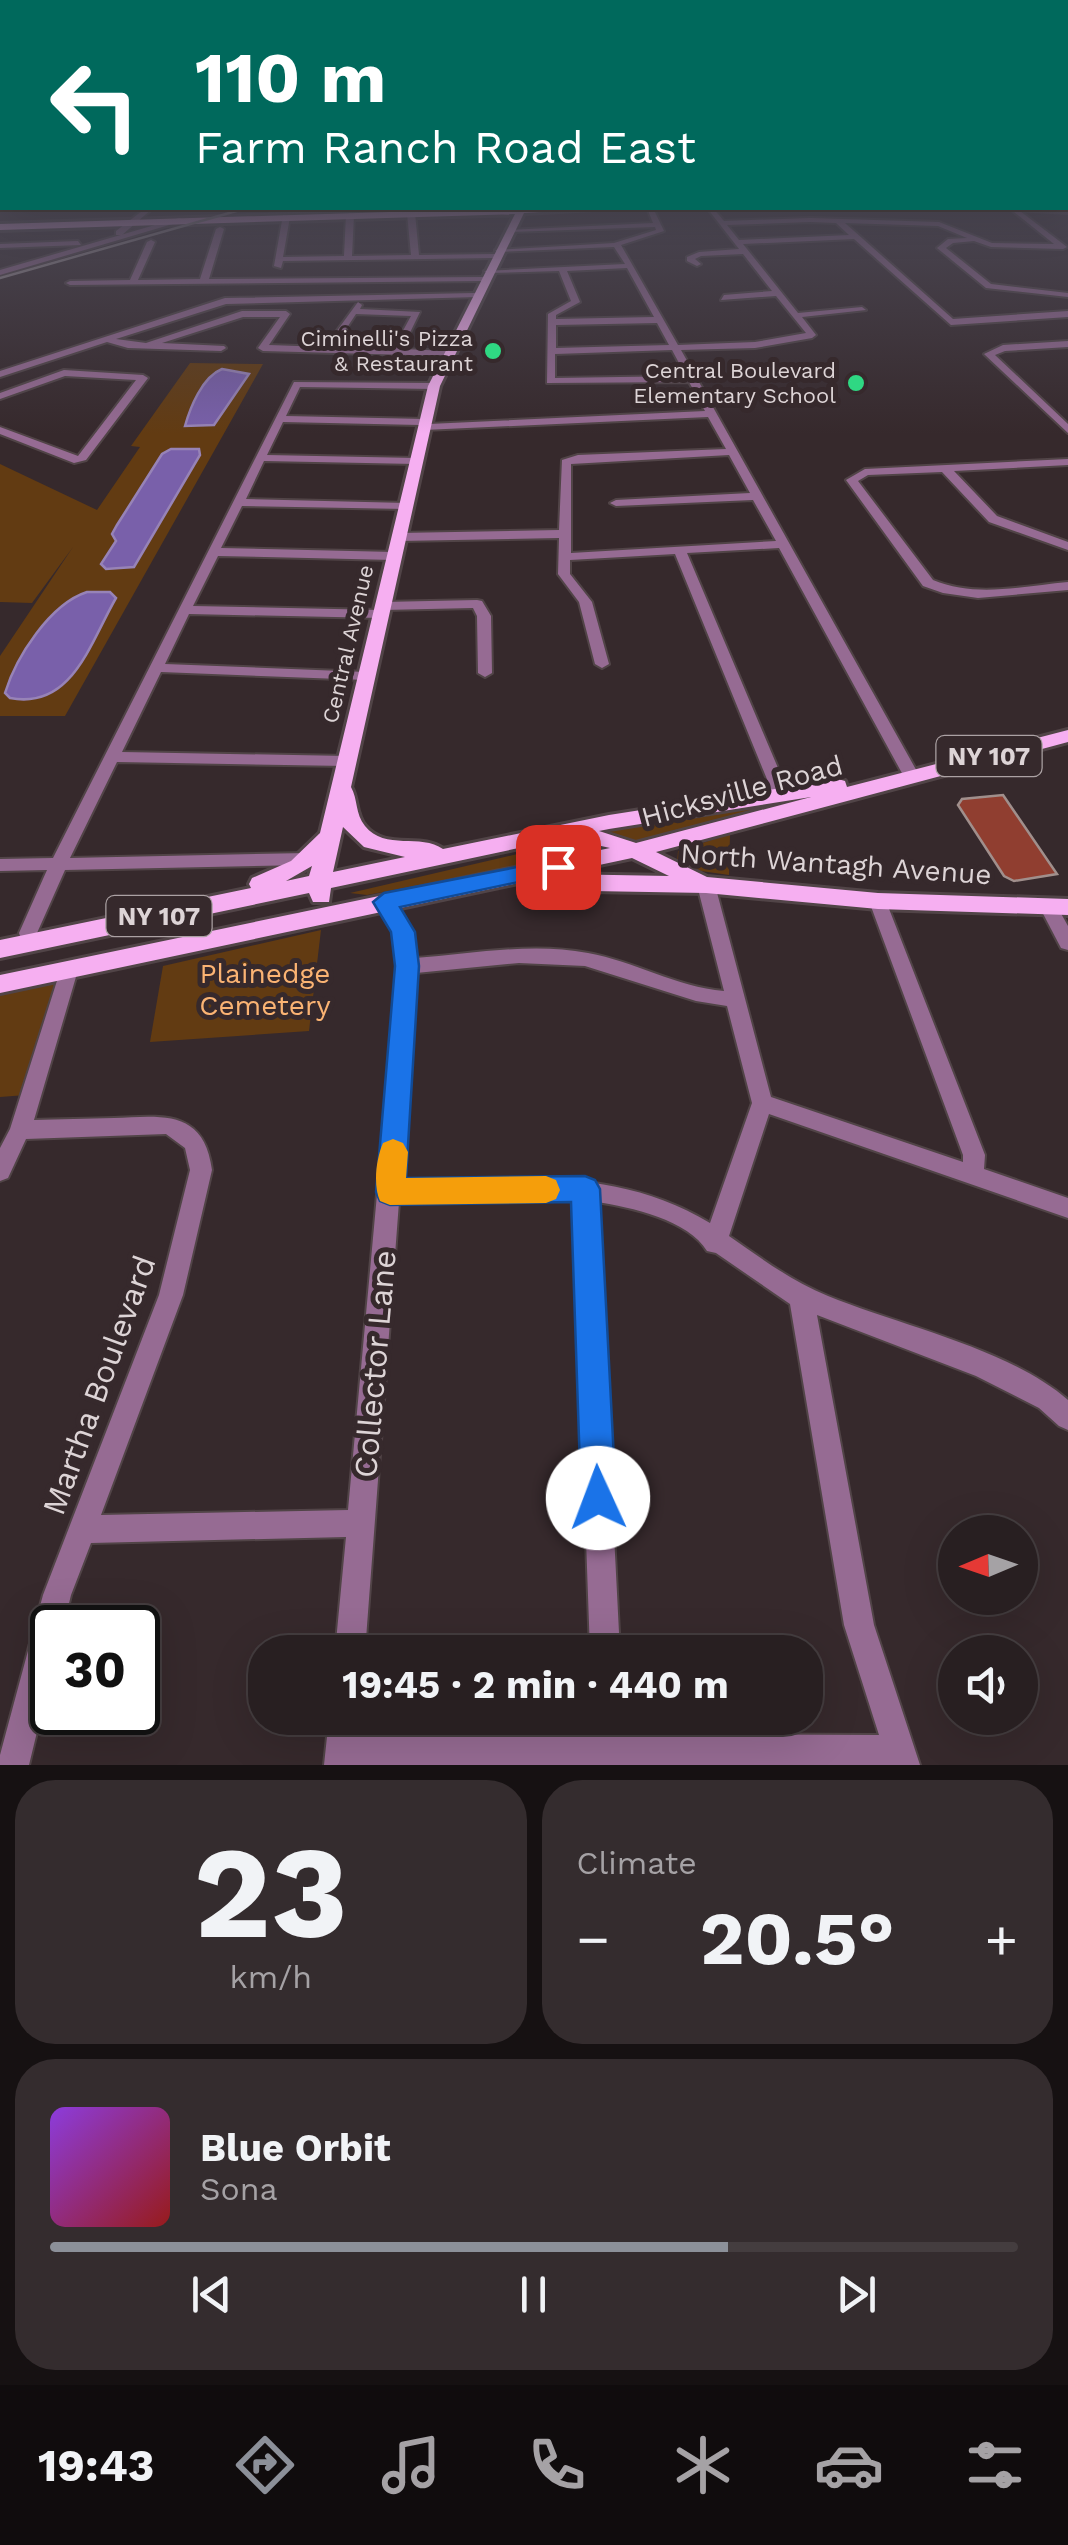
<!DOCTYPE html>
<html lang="en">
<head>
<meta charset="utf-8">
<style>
  :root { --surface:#281f21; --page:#342c2e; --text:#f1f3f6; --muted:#a5a2a5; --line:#443d3f; --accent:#8c9099 }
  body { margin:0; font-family:"Work Sans",sans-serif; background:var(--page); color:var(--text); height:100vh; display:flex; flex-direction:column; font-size:38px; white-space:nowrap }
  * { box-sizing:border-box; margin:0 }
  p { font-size:32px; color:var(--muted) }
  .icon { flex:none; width:55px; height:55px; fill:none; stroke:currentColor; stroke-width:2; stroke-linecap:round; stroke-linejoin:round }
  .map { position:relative; height:1765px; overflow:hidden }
  .drawer { display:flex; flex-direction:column; gap:15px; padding:15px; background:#161112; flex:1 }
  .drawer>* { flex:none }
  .top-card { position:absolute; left:0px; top:0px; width:1070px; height:210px; box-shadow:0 10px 40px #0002,0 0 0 2px var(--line); background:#00695c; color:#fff; overflow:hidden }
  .needle { width:65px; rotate:268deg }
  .fabs { position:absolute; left:938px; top:1515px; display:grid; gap:20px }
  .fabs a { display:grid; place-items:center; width:100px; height:100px; border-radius:50%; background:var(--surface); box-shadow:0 10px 40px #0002,0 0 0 2px var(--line); font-size:50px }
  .speed { position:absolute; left:30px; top:1605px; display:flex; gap:20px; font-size:50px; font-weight:700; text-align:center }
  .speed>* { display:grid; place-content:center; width:130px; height:130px; border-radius:50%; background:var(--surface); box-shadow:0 10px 40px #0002,0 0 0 2px var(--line); line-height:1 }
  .speed .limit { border:5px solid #111; border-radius:15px; background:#fff; color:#111 }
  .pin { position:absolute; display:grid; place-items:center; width:85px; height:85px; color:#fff; margin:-42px; border-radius:20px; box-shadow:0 5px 15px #0006 }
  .me { position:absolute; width:110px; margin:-55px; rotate:358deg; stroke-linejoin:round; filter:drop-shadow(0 0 8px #0008) }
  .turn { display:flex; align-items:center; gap:35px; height:210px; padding:0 30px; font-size:45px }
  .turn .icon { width:130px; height:130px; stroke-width:2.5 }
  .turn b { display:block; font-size:70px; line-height:85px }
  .big { font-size:75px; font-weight:700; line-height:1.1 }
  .drawer .card { flex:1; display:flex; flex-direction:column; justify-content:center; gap:15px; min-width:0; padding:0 35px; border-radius:40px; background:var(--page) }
  .drawer .dial { align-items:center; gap:0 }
  .dial b { font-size:130px; line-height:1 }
  .song { display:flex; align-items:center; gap:30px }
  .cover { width:120px; height:120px; border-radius:15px; background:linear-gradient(135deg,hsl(270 70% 55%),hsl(0 70% 35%)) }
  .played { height:10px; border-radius:5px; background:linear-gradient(90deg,var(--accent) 70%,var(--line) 70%) }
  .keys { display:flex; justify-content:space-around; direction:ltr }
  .heat { display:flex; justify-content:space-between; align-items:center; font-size:55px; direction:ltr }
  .drawer .tiles { flex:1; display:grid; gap:15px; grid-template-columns:1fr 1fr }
  .card:last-child { grid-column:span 2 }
  .trip { position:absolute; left:248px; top:1635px; width:575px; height:100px; border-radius:40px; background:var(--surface); box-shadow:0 10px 40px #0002,0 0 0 2px var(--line); font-weight:700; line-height:100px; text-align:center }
  .tab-bar { display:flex; height:160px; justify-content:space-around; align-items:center; background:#100c0d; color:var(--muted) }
  .tab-bar .icon { width:70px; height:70px }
  .tab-bar .active { color:var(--accent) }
  .tab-bar b { font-size:45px; color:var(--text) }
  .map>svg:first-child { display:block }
  .green { fill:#623b12; fill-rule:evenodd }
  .water { fill:#7960aa; stroke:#9783b7; stroke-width:2.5 }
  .building { fill:#903e30; stroke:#a08f8c; stroke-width:2.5 }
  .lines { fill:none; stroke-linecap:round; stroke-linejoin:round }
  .minor-casing { stroke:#514447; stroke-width:4 }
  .major-casing { stroke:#514447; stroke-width:6 }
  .minor { fill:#966b93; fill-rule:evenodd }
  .major { fill:#f6aff1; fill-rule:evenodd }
  .rail { stroke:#9c9194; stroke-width:2.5 }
  .route { fill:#1a73e8; stroke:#114b97; stroke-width:2.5 }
  .slow { fill:#f59e0b }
  .poi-dot { fill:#2fd883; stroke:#36292c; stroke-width:4 }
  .labels { text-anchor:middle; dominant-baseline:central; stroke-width:10; stroke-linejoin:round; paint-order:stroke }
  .far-poi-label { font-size:22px; fill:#ddd4d6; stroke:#36292c; text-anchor:end }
  .far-street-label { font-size:22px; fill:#ddd4d6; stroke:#36292c }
  .shield { fill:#36292c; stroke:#aba1a3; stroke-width:2.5 }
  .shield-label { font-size:25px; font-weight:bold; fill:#ddd4d6 }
  .street-label { font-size:28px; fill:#ddd4d6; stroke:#36292c }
  .park-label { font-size:28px; fill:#fab373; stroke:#36292c }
  .near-street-label { font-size:32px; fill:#ddd4d6; stroke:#36292c }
</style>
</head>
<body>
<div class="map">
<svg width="1068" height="1765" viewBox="0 0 1068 1765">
  <rect width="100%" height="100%" fill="#36292c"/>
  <g class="green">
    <path d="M190,363L263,364L65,716H0V656L73,547L32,603L0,602V464L97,510L140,447L131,446ZM200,455L134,567L101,565L116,540Z"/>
    <polygon points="814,799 636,844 601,831 764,803"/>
    <polygon points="730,834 729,875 687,869 677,863 678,851"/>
    <polygon points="569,842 608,849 367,895 350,893"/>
    <polygon points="321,930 309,1031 150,1042 163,966"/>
    <polygon points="62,974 26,1095 0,1097 0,988"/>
  </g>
  <g class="water">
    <path d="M222,369L249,374L214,425L185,426C190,408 202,377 222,369Z"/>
    <polygon points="171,449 199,449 200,455 134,567 106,569 101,564 116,541 112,534 117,525 162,454"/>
    <path d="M87,592H110L116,598C90,643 72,710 10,698L5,693C16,657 50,604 87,592Z"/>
  </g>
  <polygon class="building" points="1003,795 1057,874 1014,881 1004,876 958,805 962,799"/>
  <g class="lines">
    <defs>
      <g id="minor">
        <rect x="0" y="195" width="2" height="4"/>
        <polygon points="146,208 153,208 122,235 116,235 116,231"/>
        <path d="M647,208H653L664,231L621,245L678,345L755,342L806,333L776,296L721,300L724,295L772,291L743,254L701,256L695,259L701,264L697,266L687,261V257L699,252L739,249L707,208H713L724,221L810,218L939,222L992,243L1054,244L1009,208H1016L1067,247L1063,249L991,247L974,241L953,243L946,248L991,284L1068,293V297L986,288L937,248L948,239L967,238L938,226L845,223L953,319L1068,311V317L951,325L854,239L743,244L798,313L862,307L866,310L802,317L816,335L812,338L755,348L681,350L919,775L917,779L911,780L903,775L779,548L687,553L789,794L781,799L773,794L675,554L570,560V574L592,602L609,664L602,668L595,664L579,602L558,574L559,538L399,541L393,537L399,533L559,530L562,460L578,455L726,449L708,417L424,430L420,429V425L283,422L267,455L416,458L421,461L416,464L264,461L246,499L406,503L412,506L406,509L242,506L221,548L394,552L400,556L394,560L218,556L193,606L381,610L388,614L381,618L189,614L165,664L366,672L373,676L366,680L161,672L122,752L347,756L355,761L347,766L117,762L70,858L307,853L316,859L307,865L65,870L37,933L40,943L38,948H24L19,933L47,870L0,871V859L53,858L294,382L434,383L439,386L434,389L300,387L286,416L425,419L429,420V424L705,411L689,382L547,383L548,314L571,301L559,271L488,273L484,271L625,264L614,247L499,252L495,250L614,243L656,230L655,227L510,232L506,230L653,223ZM810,222L836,223L849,235L739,240L727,225ZM627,268L654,317L556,319V315L580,302L567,271ZM657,323L669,345L556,348V325ZM672,350L686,376L555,378V354ZM729,455L750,493L616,500L610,503L616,506L753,500L776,541L571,553V464Z"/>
        <polygon points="411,211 415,213 419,255 496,254 500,256 496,258 283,261 281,268 274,266 283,215 290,217 283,257 344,256 346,215 350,213 354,215 352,256 411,255 407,213"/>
        <polygon points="179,218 186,220 0,275 0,270"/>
        <polygon points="220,227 224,229 209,279 484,277 488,279 484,281 70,285 66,283 70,281 130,280 147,242 151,240 155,242 138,280 200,279 216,229"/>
        <polygon points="78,241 81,245 0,248 0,244"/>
        <path d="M475,293L478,297L226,304L116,339L146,343L242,311H286L290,314L269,345L325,347L358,302L362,305L360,309L420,312L402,349L449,351V355L446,356L263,351L258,348L280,317H243L162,343L224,346L226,348L221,351L128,348L107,342L0,377V371L225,298ZM356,314L411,316L393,349L334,347Z"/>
        <polygon points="1068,341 1068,347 1005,351 995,355 1068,424 1068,433 984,354 1003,345"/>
        <polygon points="64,370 143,375 148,378 86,460 74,463 0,434 0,427 78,456 136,380 65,376 0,399 0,393"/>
        <path d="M1068,459V465L954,471L997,516L1068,542V550L989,522L942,472L868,475L858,481L933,580C976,598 1023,586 1068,582V590L978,598L943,593L923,586L846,480L865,469Z"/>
        <polygon points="477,600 482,601 491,616 492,673 485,677 478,673 477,616 473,608 383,610 376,606 383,602"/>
        <path d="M706,879L715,885L771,1097L963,1162V1155L869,901L878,895L884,896L985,1155L984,1169L1068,1198V1218L769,1114L729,1236C761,1258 791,1281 828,1296C901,1326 1008,1348 1068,1400V1430L1059,1426L1039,1408L976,1376L817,1315L874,1625L920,1765H324L329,1718H359L358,1734H593V1718H623L624,1734L879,1735L844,1625L790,1304L716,1253L707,1251C689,1220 630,1207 597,1202L620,1652H590L574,1200L517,1198L399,1202L365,1652H335L346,1537L91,1543L71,1595L63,1628H52V1670L29,1765H0V1755L43,1595L159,1295L190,1170L185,1148L166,1134L26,1139L8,1178L0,1181V1148L10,1129L62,965H76L78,970L34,1120C60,1119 87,1119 114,1118C162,1116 204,1109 212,1170L183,1295L101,1515L348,1510L398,966L394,933L375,902L378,897H390L412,932L415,958C472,954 531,942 588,953C634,961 676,987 724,991L697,885ZM519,963L585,966L696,1001L727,1006L752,1103L710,1223C615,1165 507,1178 400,1182L416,973Z"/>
        <polygon points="1048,900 1054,901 1068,926 1068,950 1061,948 1039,906"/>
      </g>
      <g id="major">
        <polygon points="1068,206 1068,212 999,208 1068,208"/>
        <path d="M518,208H611L524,213L440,386L351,787C358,799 355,814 365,826C385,851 421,833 443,849L609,815L838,779L845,781L847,787L1068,730V742L656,852L707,877L878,893L1068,899V915L878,909L706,893L534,890L526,888L523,882L0,993V975L610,848L566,838L331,888L329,902H313L309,893L0,958V940L251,888L249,884L252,878L291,861L320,833L428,386L515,214L0,230V224ZM811,797L636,843L599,831L609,829ZM343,827L364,847L405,857L333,872ZM632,858L669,876L557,874ZM312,866L309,876L286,881Z"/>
      </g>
    </defs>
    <use href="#minor" class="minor-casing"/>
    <use href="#major" class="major-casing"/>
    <use href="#minor" class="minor"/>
    <use href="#major" class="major"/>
    <polyline class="rail" points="0,278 247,208"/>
  </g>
  <linearGradient id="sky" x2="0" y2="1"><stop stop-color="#1e1718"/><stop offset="0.43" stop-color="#4c4956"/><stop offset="1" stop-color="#4c4956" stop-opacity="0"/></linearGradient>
  <rect width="1068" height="434" fill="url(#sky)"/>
  <polygon class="route" points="558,859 566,861 566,872 400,907 415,932 419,966 406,1178 585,1176 595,1180 600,1189 616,1498 611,1510 598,1516 586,1510 581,1498 571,1202 390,1205 380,1201 376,1192 395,966 391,932 373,902 384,893"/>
  <path class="slow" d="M393,1139L403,1143L408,1152L406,1178L546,1176L556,1180L560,1190L556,1199L546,1203L390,1205L380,1201C373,1185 376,1159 383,1143Z"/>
  <g class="poi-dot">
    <circle cx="493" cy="351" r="10"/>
    <circle cx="856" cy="383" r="10"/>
  </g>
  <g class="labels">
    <g class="far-poi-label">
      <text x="473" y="338">Ciminelli's Pizza<tspan x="473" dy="25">&amp; Restaurant</tspan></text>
      <text x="836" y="370">Central Boulevard<tspan x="836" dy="25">Elementary School</tspan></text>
    </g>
    <g class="far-street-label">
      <text transform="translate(348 644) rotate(-77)">Central Avenue</text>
    </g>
    <g class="shield">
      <rect x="936.5" y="736" width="105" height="40" rx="8"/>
      <rect x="106.5" y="896" width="105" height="40" rx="8"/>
    </g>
    <g class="shield-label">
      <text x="989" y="756">NY 107</text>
      <text x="159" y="916">NY 107</text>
    </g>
    <g class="street-label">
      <text transform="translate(742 791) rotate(-15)">Hicksville Road</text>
      <text transform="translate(836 864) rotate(4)">North Wantagh Avenue</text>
    </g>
    <g class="park-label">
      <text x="265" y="973">Plainedge<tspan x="265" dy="32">Cemetery</tspan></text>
    </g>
    <g class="near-street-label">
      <text transform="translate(375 1364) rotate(-85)">Collector Lane</text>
      <text transform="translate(99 1385) rotate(-70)">Martha Boulevard</text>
    </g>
  </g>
</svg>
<div class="fabs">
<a><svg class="needle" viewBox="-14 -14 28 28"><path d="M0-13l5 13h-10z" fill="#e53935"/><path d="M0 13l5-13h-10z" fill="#a5a2a5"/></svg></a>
<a><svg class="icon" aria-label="sound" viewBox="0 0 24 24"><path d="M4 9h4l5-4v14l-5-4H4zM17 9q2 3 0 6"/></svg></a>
</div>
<div class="speed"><div class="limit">30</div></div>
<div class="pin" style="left:558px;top:867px;background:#d93025"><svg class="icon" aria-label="arrive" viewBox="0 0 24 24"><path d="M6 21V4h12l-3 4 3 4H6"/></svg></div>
<svg class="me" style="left:598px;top:1498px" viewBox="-20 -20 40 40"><circle r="19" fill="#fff"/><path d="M0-13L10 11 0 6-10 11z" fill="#1a73e8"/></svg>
<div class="trip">19:45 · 2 min · 440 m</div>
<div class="top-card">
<div class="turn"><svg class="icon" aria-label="left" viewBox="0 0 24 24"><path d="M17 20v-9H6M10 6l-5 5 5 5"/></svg><div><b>110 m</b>Farm Ranch Road East</div></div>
</div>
</div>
<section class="drawer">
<div class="tiles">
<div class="card dial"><b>23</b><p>km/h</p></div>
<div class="card"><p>Climate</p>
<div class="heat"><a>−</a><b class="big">20.5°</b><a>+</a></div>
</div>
<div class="card">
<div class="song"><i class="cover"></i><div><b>Blue Orbit</b><p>Sona</p></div></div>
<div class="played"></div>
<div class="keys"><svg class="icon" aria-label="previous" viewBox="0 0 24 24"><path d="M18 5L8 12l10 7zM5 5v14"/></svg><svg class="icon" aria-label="pause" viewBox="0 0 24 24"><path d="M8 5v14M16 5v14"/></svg><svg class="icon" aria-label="next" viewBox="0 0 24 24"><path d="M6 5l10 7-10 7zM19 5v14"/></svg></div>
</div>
</div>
</section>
<nav class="tab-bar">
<b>19:43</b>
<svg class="icon active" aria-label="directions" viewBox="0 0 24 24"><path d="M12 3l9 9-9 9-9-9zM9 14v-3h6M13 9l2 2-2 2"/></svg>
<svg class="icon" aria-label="music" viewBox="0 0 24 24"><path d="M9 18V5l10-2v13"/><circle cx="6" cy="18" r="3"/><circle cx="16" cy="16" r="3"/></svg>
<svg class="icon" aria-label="phone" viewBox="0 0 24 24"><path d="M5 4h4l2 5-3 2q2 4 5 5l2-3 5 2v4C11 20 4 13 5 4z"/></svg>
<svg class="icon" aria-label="climate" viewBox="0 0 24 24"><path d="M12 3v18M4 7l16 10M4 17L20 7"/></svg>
<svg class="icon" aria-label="car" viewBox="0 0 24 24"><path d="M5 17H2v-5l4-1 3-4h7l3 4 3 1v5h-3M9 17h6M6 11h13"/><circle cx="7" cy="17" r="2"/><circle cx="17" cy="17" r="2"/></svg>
<svg class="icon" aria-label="filters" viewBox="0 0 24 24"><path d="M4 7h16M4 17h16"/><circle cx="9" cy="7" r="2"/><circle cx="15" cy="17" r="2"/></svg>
</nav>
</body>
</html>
